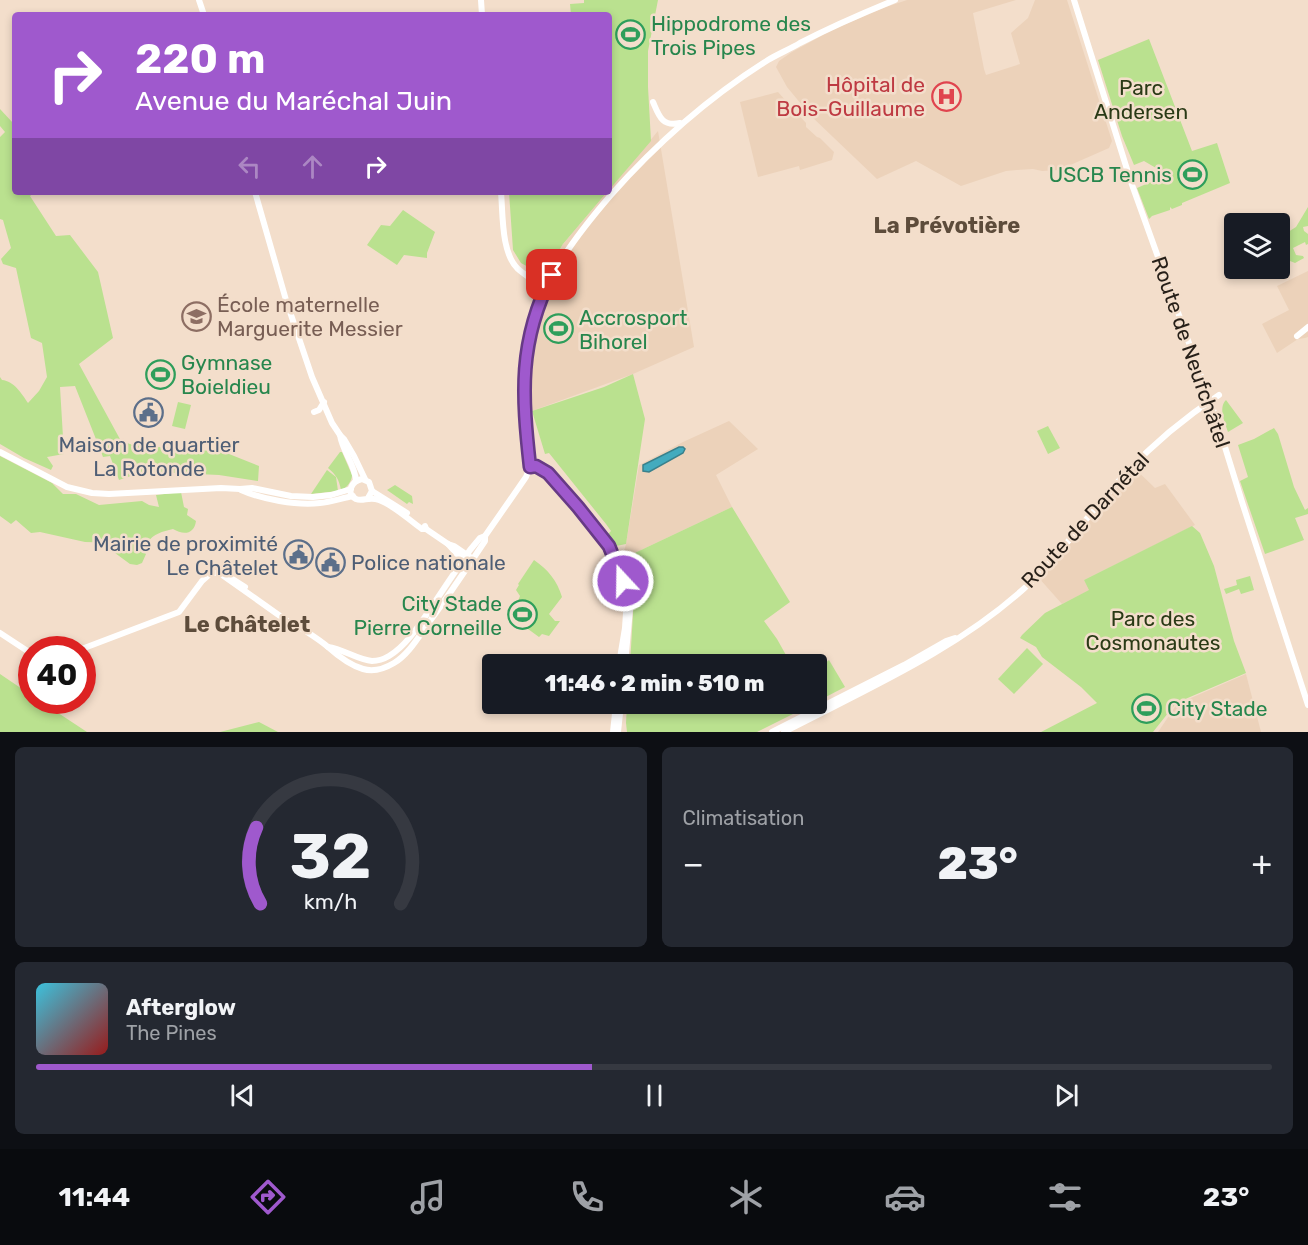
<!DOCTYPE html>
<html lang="fr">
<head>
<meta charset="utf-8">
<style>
  :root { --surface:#171b24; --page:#242831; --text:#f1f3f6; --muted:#9ea1a6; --line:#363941; --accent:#9f59cd }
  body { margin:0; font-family:Rubik,sans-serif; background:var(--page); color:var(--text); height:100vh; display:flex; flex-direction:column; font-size:22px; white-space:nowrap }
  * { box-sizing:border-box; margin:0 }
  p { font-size:20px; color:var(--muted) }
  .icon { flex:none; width:33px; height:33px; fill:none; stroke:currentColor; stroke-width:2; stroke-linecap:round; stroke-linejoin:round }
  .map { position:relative; height:732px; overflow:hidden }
  .side { display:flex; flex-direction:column; gap:15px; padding:15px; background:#0d0f14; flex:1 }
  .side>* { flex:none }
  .banner { position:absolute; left:12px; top:12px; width:600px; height:183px; border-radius:6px; box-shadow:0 3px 9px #0003; background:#9f59cd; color:#fff; overflow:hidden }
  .tools { position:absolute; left:1224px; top:213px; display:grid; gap:12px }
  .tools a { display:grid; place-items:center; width:66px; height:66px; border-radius:6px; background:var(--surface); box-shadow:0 3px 9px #0003; font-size:30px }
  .speed { position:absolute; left:18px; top:636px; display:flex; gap:12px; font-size:30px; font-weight:700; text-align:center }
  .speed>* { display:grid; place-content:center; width:78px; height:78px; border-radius:50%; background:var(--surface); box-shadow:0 3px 9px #0003; line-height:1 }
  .speed .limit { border:9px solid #d22; background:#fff; color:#111 }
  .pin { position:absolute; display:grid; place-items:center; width:51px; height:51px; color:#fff; margin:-26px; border-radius:12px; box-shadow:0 3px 9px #0006 }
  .me { position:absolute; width:66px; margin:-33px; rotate:339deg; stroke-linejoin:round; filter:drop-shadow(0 0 4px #0008) }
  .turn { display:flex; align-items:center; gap:21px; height:126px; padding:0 24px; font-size:27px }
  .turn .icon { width:78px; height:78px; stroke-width:2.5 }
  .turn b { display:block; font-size:42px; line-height:51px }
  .lanes { display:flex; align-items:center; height:57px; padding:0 24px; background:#0003; justify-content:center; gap:30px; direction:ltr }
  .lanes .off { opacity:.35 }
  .big { font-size:45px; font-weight:800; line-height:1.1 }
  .side .tile { flex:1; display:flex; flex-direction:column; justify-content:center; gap:9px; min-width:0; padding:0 21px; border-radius:9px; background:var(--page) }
  .side .dial { align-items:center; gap:0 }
  .dial svg { height:156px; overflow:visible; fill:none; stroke:var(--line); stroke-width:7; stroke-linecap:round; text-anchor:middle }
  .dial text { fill:var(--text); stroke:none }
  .song { display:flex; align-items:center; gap:18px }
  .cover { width:72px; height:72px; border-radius:9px; background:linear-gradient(135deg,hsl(190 70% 55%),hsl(0 70% 35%)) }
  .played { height:6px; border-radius:3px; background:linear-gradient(90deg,var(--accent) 45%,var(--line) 45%) }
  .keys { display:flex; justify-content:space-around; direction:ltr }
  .heat { display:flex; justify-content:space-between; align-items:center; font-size:33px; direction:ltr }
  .side .tiles { flex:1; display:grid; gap:15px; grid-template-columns:1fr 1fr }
  .tile:last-child { grid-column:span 2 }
  .trip { position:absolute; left:482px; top:654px; width:345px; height:60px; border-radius:6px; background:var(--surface); box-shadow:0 3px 9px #0003; font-weight:800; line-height:60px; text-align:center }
  .menu { display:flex; height:96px; justify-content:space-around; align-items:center; background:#090b0e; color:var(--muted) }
  .menu .icon { width:42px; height:42px }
  .menu .active { color:var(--accent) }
  .menu b { font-size:27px; color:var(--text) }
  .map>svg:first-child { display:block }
  .built { fill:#ecd2ba }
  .green { fill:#bae18f }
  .water { fill:#43abbe; stroke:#3a818c; stroke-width:1.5 }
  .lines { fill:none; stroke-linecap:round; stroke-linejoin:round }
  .secondary { stroke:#fff; stroke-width:6 }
  .route-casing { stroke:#673a85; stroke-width:15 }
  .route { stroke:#9f59cd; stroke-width:10 }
  .labels { text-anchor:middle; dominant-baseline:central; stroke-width:5; stroke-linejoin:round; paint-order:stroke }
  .leisure-label { font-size:21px; fill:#27864d; stroke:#f3decb; text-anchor:start }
  .health-label { font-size:21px; fill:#be3a42; stroke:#f3decb; text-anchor:end }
  .park-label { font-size:21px; fill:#2a3a16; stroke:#f3decb }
  .education-label { font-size:21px; fill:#785e54; stroke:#f3decb; text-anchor:start }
  .street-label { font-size:21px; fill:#261f18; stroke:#f3decb }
  .service-label { font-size:21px; fill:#4e5e75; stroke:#f3decb }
  .neighbourhood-label { font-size:22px; font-weight:bold; fill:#5d4c3b; stroke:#f3decb }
</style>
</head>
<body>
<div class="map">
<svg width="1308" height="732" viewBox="0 0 1308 732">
  <rect width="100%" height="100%" fill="#f3decb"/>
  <g class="built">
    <polygon points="907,0 1016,0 973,13 984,69 986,75 1020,64 1011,33 1028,18 1035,0 1067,0 1112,141 1109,148 1059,170 1042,171 1033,169 1017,170 1006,171 961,186 916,161 877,179 811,116 787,87 776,67 779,61 792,52 834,29 886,7"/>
    <polygon points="778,92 806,123 806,127 817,137 820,138 834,152 832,160 800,170 799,166 758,177 740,102"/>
    <polygon points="658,131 694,347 633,374 532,411 521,403 543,268 607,192 609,192 609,190"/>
    <polygon points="1308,271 1308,337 1305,338 1298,339 1277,353 1262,324 1289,310 1277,286"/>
    <polygon points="729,421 758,449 716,475 732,507 622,559 626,544 639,465 683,442"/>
    <polygon points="1132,466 1155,488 1165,484 1195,525 1084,580 1090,590 1062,604 1038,577"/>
    <polygon points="1246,674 1261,732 1158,732 1177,704"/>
  </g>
  <g class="green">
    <polygon points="584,0 658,0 648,51 648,87 651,141 609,190 609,15 571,15 570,4 584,3"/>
    <polygon points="1149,39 1192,151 1217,143 1230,183 1182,203 1182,205 1172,209 1170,207 1170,210 1152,216 1149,219 1137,188 1160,178 1156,168 1144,161 1134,165 1122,136 1098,60"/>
    <path d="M0,109L13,123L15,122V192H35L30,196L56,236L70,235L98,272L113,338L79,364L121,441L133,445L224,452L259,466L258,481L219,475L154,472L139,473L119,480L110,456L103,457L75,386L60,387L64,454L47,457L53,466L51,470L24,458L0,444V377L2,380C14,381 22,394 28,403L39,391L47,377L42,343L31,338L16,268L3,264L1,259L11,248L3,220L0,219V137L5,132L0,126Z"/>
    <polygon points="509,192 607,192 563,244 543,275 521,263 513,250"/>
    <polygon points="1308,207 1308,226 1303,227 1304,231 1308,234 1308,244 1306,245 1305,242 1293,248 1296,255 1303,256 1304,258 1295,263 1290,261 1286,252 1280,256 1280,237 1296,227"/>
    <polygon points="403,210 435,232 427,253 427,258 404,255 397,265 367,245 381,225 390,226"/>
    <polygon points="633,374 645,419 626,544 616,546 607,535 611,531 606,524 549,453 545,454 532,411 604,387"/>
    <path d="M1226,400L1243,423L1228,432C1225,422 1218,408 1226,400Z"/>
    <polygon points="178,402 191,405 185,429 172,426"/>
    <polygon points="1048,426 1060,448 1048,454 1037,431"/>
    <polygon points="1274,428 1278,434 1294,487 1305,510 1308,508 1308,514 1295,518 1304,540 1265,554 1240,481 1248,477 1238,445 1254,439"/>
    <path d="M340,452H342L352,475C352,481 347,488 341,490C339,479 336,475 328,468Z"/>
    <path d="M0,456L52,483L63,494H76L99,505L142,501L149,505L159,507L156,495L181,492L184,507L188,509L187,515L196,521C194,535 183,535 173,529C162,532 154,533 147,543L134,545V548H142L146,554L142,563L137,565L130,564L115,553L120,543L85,542L40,532L31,533L16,520L11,524L0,516Z"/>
    <polygon points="327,470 336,477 338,491 311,494"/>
    <polygon points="395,485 412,496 413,504 409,502 407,504 387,490"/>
    <polygon points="732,507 790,602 764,621 777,639 791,664 630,664 634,597 622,559"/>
    <polygon points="1192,526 1200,533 1214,566 1234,641 1246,673 1176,703 1153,732 1041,732 1097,703 1081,687 1042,657 1036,647 1020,638 1022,635 1045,613 1089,590 1084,580"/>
    <path d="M534,560C548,570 557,580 562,597L549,614L555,621H560L549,636L542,634L539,637L513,618L522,604L518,601L520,596L516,590L519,585L518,584Z"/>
    <polygon points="1250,576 1254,590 1241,594 1239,589 1226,594 1224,589 1237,585 1236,580"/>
    <polygon points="1027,648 1043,664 1014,694 998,679"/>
    <polygon points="829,660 845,687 816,702 816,671"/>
    <polygon points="0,674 31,695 32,700 40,701 87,732 0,732"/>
    <polygon points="627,704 813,704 757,732 627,732 626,723"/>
    <polygon points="259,722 278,732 220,732"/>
  </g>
  <polygon class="water" points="679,447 683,447 685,449 683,453 649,472 643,471 643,465"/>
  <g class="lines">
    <g class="secondary">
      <polyline points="199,0 204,15"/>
      <polyline points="481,0 482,15"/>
      <polyline points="1074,0 1131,182 1216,418 1242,502 1308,705"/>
      <path d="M653,102C659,116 662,127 680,123"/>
      <polyline points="255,192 286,300 312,377 332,423 340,435 344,439 354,456 365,479"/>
      <path d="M501,192C503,214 501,253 518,269C526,276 536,282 545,288"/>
      <polyline points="1297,336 1308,327"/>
      <polyline points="314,412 319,410 324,402"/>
      <path d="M340,435C342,451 355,464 356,481"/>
      <polyline points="0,452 67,487 92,493 109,494 221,488 240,489 252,488 291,496 313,497 331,495 351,489"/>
      <polyline points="530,467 540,468 552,477 609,546 620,572 627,598 625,628 619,664"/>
      <path d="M241,490C261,499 297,506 320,503C331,502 342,498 353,496"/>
      <polyline points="372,491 407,513"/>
      <path d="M368,498L372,491L369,482L362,479C352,481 345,493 356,499C363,502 369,496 379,500C395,506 409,520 422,529H426"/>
      <polyline points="425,526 426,529 448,544 454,546 470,557"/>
      <polyline points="448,544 457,554 467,562"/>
      <path d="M218,572L297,628H301C310,634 320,640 328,647C338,656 349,665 363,669C373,672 384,669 394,663C409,654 419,636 430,621C449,595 467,568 485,541V536L526,477L530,467C525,424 519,378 529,336C542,280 574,238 610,196C656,144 709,97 768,60C778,54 790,49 800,43C831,27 863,13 895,0"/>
      <polyline points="0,633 32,654"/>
      <path d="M328,647C343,649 358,660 372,661C377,661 384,659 389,656C407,645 420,624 431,608C444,588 457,569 470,550L480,538L485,536"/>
      <polyline points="79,650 179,612 202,581 211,573 223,573 245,587"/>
      <polyline points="625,664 630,609 630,603 627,599"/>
      <polyline points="613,732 616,704"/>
      <polyline points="618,732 621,704"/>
      <polyline points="772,732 904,665 946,641 955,638"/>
      <path d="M784,732C869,688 959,649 1029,584C1065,550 1092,509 1125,474C1154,443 1184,418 1219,395"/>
    </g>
  </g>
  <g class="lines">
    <defs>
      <path id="route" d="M552,275C518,342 522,395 530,467L536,466L548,473L578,507L609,546L623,581"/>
    </defs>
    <use href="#route" class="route-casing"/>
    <use href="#route" class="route"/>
  </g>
  <defs>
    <symbol id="stadium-ring" viewBox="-11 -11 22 22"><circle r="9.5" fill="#f3decb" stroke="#2e9e5b" stroke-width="1.5"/><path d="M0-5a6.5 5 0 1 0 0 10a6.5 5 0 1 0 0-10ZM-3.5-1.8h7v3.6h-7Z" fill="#2e9e5b"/></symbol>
    <symbol id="hospital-ring" viewBox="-11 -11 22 22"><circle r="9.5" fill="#f3decb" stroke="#e0444e" stroke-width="1.5"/><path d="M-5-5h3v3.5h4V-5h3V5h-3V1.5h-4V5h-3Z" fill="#e0444e"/></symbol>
    <symbol id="school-ring" viewBox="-11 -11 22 22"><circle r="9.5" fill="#f3decb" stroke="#8d6e63" stroke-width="1.5"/><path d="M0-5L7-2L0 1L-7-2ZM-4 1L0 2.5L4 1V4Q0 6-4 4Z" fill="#8d6e63"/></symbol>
    <symbol id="civic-ring" viewBox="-11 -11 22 22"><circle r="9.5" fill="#f3decb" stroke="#5c6f8a" stroke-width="1.5"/><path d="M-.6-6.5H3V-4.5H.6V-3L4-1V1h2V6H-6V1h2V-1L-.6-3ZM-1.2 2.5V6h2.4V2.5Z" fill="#5c6f8a"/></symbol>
  </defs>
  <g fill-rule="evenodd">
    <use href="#stadium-ring" x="614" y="18" width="33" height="33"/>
    <use href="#hospital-ring" x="930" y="80" width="33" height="33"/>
    <use href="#stadium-ring" x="1176" y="158" width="33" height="33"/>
    <use href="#school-ring" x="180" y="300" width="33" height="33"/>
    <use href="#stadium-ring" x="542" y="312" width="33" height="33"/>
    <use href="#stadium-ring" x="144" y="358" width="33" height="33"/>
    <use href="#civic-ring" x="132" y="396" width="33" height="33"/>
    <use href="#civic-ring" x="282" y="538" width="33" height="33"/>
    <use href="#civic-ring" x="314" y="546" width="33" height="33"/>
    <use href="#stadium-ring" x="506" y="598" width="33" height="33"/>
    <use href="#stadium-ring" x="1130" y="692" width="33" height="33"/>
  </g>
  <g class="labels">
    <g class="leisure-label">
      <text x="651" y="23">Hippodrome des<tspan x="651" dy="24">Trois Pipes</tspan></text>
      <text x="1172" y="174" text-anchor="end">USCB Tennis</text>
      <text x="579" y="317">Accrosport<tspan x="579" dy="24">Bihorel</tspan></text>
      <text x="181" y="362">Gymnase<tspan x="181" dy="24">Boieldieu</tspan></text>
      <text x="502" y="603" text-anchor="end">City Stade<tspan x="502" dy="24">Pierre Corneille</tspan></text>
      <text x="1167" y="708">City Stade</text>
    </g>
    <g class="health-label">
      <text x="925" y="84">Hôpital de<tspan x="925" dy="24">Bois-Guillaume</tspan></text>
    </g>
    <g class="park-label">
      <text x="1141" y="87">Parc<tspan x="1141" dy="24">Andersen</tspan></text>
      <text x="1153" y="618">Parc des<tspan x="1153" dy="24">Cosmonautes</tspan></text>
    </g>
    <g class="education-label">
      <text x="217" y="304">École maternelle<tspan x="217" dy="24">Marguerite Messier</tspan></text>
    </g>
    <g class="street-label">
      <text transform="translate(1191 352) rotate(71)">Route de Neufchâtel</text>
      <text transform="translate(1085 520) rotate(-47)">Route de Darnétal</text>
    </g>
    <g class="service-label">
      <text x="149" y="444">Maison de quartier<tspan x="149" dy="24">La Rotonde</tspan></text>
      <text x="278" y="543" text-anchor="end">Mairie de proximité<tspan x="278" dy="24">Le Châtelet</tspan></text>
      <text x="351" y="562" text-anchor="start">Police nationale</text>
    </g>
    <g class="neighbourhood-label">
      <text x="947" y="225">La Prévotière</text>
      <text x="247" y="624">Le Châtelet</text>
    </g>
  </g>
</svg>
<div class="tools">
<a><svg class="icon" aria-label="layers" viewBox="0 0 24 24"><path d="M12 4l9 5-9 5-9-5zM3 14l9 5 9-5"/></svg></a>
</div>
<div class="speed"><div class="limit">40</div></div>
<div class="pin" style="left:552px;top:275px;background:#d93025"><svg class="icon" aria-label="arrive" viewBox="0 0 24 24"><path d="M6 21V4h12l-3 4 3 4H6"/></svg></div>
<svg class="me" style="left:623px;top:581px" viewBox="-20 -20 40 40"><circle r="17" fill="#9f59cd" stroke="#fff" stroke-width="3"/><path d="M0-11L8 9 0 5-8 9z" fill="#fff"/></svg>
<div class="trip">11:46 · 2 min · 510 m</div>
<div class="banner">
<div class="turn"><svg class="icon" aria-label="right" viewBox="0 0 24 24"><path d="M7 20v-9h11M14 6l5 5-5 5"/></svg><div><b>220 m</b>Avenue du Maréchal Juin</div></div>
<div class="lanes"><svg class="icon off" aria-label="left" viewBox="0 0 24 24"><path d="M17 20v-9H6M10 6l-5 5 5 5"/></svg><svg class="icon off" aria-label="ahead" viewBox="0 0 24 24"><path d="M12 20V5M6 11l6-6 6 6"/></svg><svg class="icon" aria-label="right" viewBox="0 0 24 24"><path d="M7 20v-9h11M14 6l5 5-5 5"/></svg></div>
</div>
</div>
<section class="side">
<div class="tiles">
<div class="tile dial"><svg viewBox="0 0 100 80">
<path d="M14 69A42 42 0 1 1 86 69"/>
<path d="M14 69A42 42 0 0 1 12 30" stroke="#9f59cd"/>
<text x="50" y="56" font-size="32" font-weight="700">32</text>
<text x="50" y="72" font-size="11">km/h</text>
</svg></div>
<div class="tile"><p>Climatisation</p>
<div class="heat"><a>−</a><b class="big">23°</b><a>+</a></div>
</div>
<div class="tile">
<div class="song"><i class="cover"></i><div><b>Afterglow</b><p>The Pines</p></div></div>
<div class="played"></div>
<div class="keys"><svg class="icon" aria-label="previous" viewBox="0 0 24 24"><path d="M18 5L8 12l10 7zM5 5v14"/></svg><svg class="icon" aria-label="pause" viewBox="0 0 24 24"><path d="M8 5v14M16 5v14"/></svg><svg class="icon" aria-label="next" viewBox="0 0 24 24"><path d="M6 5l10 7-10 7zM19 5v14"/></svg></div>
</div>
</div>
</section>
<nav class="menu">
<b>11:44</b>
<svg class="icon active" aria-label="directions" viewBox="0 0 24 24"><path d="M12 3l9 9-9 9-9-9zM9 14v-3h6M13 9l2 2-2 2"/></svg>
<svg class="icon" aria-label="music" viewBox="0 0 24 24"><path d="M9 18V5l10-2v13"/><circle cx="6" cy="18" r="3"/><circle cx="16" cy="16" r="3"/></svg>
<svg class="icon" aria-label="phone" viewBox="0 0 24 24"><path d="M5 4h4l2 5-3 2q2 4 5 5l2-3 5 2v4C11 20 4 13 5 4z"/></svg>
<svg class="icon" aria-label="climate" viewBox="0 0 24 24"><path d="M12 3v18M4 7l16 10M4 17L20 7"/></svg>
<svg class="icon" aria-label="car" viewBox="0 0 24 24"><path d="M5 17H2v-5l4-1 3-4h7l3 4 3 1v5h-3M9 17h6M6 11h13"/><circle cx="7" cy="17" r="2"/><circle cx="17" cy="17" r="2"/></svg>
<svg class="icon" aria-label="filters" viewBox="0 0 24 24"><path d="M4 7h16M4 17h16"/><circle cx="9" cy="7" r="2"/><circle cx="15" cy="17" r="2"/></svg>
<b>23°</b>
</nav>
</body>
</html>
